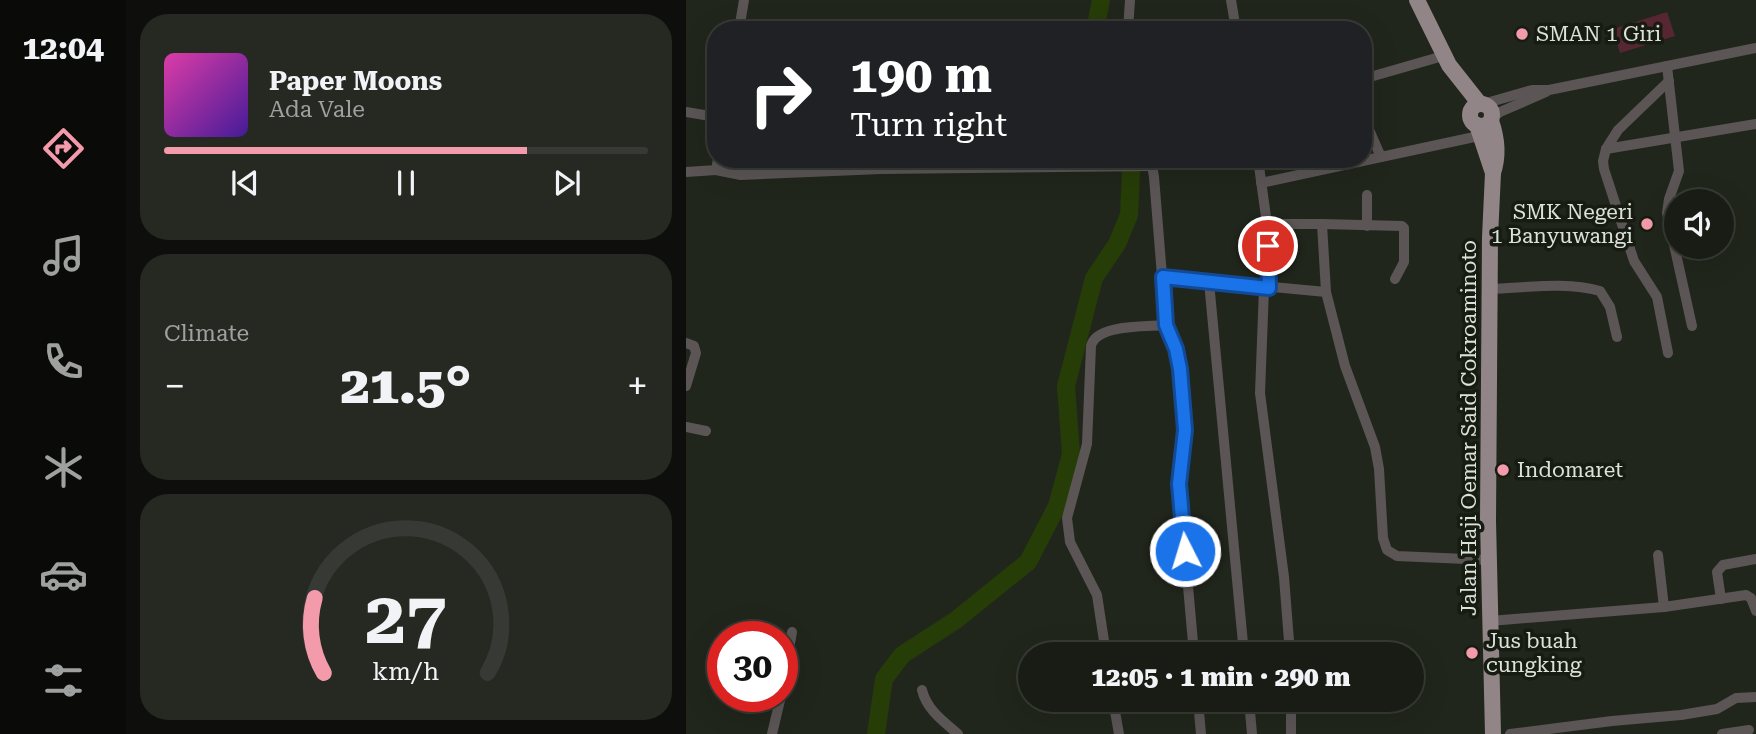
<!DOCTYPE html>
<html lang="en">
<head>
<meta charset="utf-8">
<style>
  :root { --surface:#191c15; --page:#262922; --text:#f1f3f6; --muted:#9fa1a0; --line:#373a34; --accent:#f39aab }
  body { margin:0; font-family:"Roboto Serif",serif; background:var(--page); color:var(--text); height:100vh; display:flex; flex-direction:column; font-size:26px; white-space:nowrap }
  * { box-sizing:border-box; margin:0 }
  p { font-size:23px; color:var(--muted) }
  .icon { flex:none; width:38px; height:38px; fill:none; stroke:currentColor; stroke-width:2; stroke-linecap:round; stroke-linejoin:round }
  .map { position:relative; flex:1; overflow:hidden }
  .details { display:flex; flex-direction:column; gap:14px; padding:14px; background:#0e0f0c; width:560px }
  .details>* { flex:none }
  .banner { position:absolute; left:21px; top:21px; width:665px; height:147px; border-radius:28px; box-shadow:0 7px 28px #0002,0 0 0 2px var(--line); background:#202124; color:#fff; overflow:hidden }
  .controls { position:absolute; left:978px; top:189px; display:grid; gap:14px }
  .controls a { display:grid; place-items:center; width:70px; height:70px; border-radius:50%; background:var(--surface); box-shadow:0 7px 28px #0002,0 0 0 2px var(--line); font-size:35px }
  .speed { position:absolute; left:21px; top:621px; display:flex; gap:14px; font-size:35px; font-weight:700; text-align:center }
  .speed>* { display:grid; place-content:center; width:91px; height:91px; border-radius:50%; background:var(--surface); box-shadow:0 7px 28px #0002,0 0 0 2px var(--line); line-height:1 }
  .speed .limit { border:10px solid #d22; background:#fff; color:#111 }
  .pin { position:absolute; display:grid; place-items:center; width:60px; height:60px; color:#fff; margin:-30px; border:4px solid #fff; border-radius:50%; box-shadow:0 2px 7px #0007 }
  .me { position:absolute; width:77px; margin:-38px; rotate:355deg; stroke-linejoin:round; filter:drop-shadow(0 0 5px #0008) }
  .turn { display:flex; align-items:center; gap:24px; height:147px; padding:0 28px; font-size:32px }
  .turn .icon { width:91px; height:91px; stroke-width:2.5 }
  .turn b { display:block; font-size:49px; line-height:60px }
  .big { font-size:52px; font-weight:800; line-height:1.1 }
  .details .card { flex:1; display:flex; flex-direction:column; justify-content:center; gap:10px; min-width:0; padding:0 24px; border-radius:28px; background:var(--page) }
  .details .dial { align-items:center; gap:0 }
  .dial svg { height:182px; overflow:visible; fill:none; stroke:var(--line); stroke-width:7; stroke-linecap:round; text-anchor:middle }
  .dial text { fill:var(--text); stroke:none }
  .song { display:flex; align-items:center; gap:21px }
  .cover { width:84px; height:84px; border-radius:10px; background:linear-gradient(135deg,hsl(320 70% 55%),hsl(260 70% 35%)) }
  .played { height:7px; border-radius:4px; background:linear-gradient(90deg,var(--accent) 75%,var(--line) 75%) }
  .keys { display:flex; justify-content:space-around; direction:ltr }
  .heat { display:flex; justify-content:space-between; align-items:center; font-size:38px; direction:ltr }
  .trip { position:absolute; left:332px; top:642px; width:406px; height:70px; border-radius:35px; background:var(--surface); box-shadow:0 7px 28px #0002,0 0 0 2px var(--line); font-weight:800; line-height:70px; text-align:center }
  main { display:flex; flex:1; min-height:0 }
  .menu { display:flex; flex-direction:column; width:126px; justify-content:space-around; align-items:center; background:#0a0b08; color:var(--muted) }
  .menu .icon { width:49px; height:49px }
  .menu .selected { color:var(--accent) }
  .menu b { font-size:32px; color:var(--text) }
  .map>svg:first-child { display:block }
  .green { fill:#562732 }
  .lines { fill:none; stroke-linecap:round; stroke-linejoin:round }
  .river { stroke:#273d08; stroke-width:18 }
  .street { stroke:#5b5556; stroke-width:10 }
  .primary { stroke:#928587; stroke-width:16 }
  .route-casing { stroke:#114b97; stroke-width:18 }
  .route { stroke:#1a73e8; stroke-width:12 }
  .poi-dot { fill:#f39aab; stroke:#171c12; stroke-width:2.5 }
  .labels { text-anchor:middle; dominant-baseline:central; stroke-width:7; stroke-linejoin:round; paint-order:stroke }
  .poi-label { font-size:21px; fill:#dde1da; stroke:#171c12; text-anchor:start }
  .street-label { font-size:21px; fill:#dde1da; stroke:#171c12 }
</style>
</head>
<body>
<main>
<nav class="menu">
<b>12:04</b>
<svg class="icon selected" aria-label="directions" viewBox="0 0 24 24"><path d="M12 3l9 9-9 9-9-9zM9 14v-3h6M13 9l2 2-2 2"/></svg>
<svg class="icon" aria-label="music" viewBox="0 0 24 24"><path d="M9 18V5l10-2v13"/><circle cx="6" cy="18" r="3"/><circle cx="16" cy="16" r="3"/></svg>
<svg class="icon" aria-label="phone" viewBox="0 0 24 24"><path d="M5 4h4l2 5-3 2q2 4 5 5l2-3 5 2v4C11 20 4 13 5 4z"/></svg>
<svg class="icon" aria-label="climate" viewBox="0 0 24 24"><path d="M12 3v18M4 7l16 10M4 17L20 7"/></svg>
<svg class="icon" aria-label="car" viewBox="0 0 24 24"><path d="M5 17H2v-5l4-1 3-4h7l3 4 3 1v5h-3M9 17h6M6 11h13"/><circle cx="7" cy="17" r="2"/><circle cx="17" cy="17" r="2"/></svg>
<svg class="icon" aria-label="filters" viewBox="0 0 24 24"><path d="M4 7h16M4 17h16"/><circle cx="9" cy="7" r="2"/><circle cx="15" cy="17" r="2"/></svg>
</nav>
<section class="details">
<div class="card">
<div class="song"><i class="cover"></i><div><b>Paper Moons</b><p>Ada Vale</p></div></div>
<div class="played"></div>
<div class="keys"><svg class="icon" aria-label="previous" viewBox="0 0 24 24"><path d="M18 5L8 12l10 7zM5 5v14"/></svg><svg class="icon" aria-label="pause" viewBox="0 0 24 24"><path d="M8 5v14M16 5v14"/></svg><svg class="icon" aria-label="next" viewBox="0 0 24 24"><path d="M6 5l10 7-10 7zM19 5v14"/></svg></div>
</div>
<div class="card"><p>Climate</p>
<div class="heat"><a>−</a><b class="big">21.5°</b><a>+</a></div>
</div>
<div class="card dial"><svg viewBox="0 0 100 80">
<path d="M14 69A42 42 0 1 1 86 69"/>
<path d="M14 69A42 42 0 0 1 10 36" stroke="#f39aab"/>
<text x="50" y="56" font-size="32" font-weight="700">27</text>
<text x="50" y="72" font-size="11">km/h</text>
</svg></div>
</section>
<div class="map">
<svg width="1070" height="734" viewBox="0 0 1070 734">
  <rect width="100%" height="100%" fill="#21261c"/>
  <polygon class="green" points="981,12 989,36 934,53 927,29"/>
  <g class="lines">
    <g class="river">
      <polyline points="409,30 415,0"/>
      <polyline points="190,734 198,679 216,655 270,620 342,562 371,506 385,454 380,386 408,278 431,244 443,215 445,172 441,159"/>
    </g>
    <g class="street">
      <polyline points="545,0 550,30"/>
      <polyline points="53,30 58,0"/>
      <polyline points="442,30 444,0"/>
      <polyline points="981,66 993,171 983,199 981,213 1006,326"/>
      <polyline points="677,79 757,56"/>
      <polyline points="797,104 846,90 863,90 1070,48"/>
      <polyline points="0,112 30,117"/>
      <polyline points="677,116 695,157 793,136"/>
      <polyline points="806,118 814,112 860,92"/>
      <polyline points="920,149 932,130 983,81"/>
      <polyline points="465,159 468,177 480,325 490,350 494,369 499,430 493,484 508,654"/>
      <polyline points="572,159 581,224 636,224 640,292"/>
      <polyline points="30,170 55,175 195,169 466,166"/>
      <polyline points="0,172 30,170 32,159"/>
      <polyline points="575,183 695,157"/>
      <polyline points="681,195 681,226"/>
      <polyline points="581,224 583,288"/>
      <polyline points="636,224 716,226 718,228 718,262 709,279"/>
      <polyline points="477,277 640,292 659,366 689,447 693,469 697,538 701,550 711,556 803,560"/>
      <polyline points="523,282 558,654"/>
      <polyline points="578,288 574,393 598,577 604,654"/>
      <path d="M804,289C839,288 880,281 914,291L924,307L931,337"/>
      <polyline points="0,343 8,346 10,353 0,386"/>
      <polyline points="982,353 971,297 948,261 918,169 917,161 920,149 1070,124"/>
      <polyline points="0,427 20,431"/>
      <polyline points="972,555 978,607"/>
      <polyline points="1035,599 1031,572 1037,565 1070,559"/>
      <polyline points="804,621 978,607 1060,595 1065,598 1070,611"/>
      <path d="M420,654L411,595L384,542L381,518L401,444L405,346C410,324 460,327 480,325"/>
      <polyline points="96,689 106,632"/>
      <path d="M236,690C241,710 257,721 272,734"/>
      <polyline points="427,700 433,734"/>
      <polyline points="512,700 515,734"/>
      <polyline points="563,700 566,734"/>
      <polyline points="86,734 95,696"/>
      <polyline points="605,734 605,700"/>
      <polyline points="824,734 926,721 995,715 1031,709 1050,698 1070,697"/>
      <polyline points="1036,734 1063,730"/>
    </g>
    <g class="primary">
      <polyline points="731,0 763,65 793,103"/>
      <circle cx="795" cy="115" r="11"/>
      <path d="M805,121C811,138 813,155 807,173"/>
      <polyline points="791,125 807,173 804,237 802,521 807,734"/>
    </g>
  </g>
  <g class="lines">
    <defs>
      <polyline id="route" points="499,551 493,484 499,430 494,369 490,349 480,325 477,277 583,288 582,246"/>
    </defs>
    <use href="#route" class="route-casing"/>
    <use href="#route" class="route"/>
  </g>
  <g class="poi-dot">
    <circle cx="836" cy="34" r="7"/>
    <circle cx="961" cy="224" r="7"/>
    <circle cx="817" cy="470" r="7"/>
    <circle cx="786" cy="653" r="7"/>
  </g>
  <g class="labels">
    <g class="poi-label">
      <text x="850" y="34">SMAN 1 Giri</text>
      <text x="947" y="212" text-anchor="end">SMK Negeri<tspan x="947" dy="24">1 Banyuwangi</tspan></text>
      <text x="831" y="470">Indomaret</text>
      <text x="800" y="641">Jus buah<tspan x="800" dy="24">cungking</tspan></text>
    </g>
    <g class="street-label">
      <text transform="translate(783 428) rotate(-90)">Jalan Haji Oemar Said Cokroaminoto</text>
    </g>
  </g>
</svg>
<div class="controls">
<a><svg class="icon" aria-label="sound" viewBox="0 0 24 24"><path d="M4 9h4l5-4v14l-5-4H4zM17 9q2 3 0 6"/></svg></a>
</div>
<div class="speed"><div class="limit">30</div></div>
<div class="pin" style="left:582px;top:246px;background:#d93025"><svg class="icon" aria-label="arrive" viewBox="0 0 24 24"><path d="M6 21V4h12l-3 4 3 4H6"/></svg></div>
<svg class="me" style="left:499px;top:551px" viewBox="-20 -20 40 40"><circle r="17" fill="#1a73e8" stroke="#fff" stroke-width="3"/><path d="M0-11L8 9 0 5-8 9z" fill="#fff"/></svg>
<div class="trip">12:05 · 1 min · 290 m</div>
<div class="banner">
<div class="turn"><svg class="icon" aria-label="right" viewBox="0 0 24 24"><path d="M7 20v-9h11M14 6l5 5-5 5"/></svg><div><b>190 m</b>Turn right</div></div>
</div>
</div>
</main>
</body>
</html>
